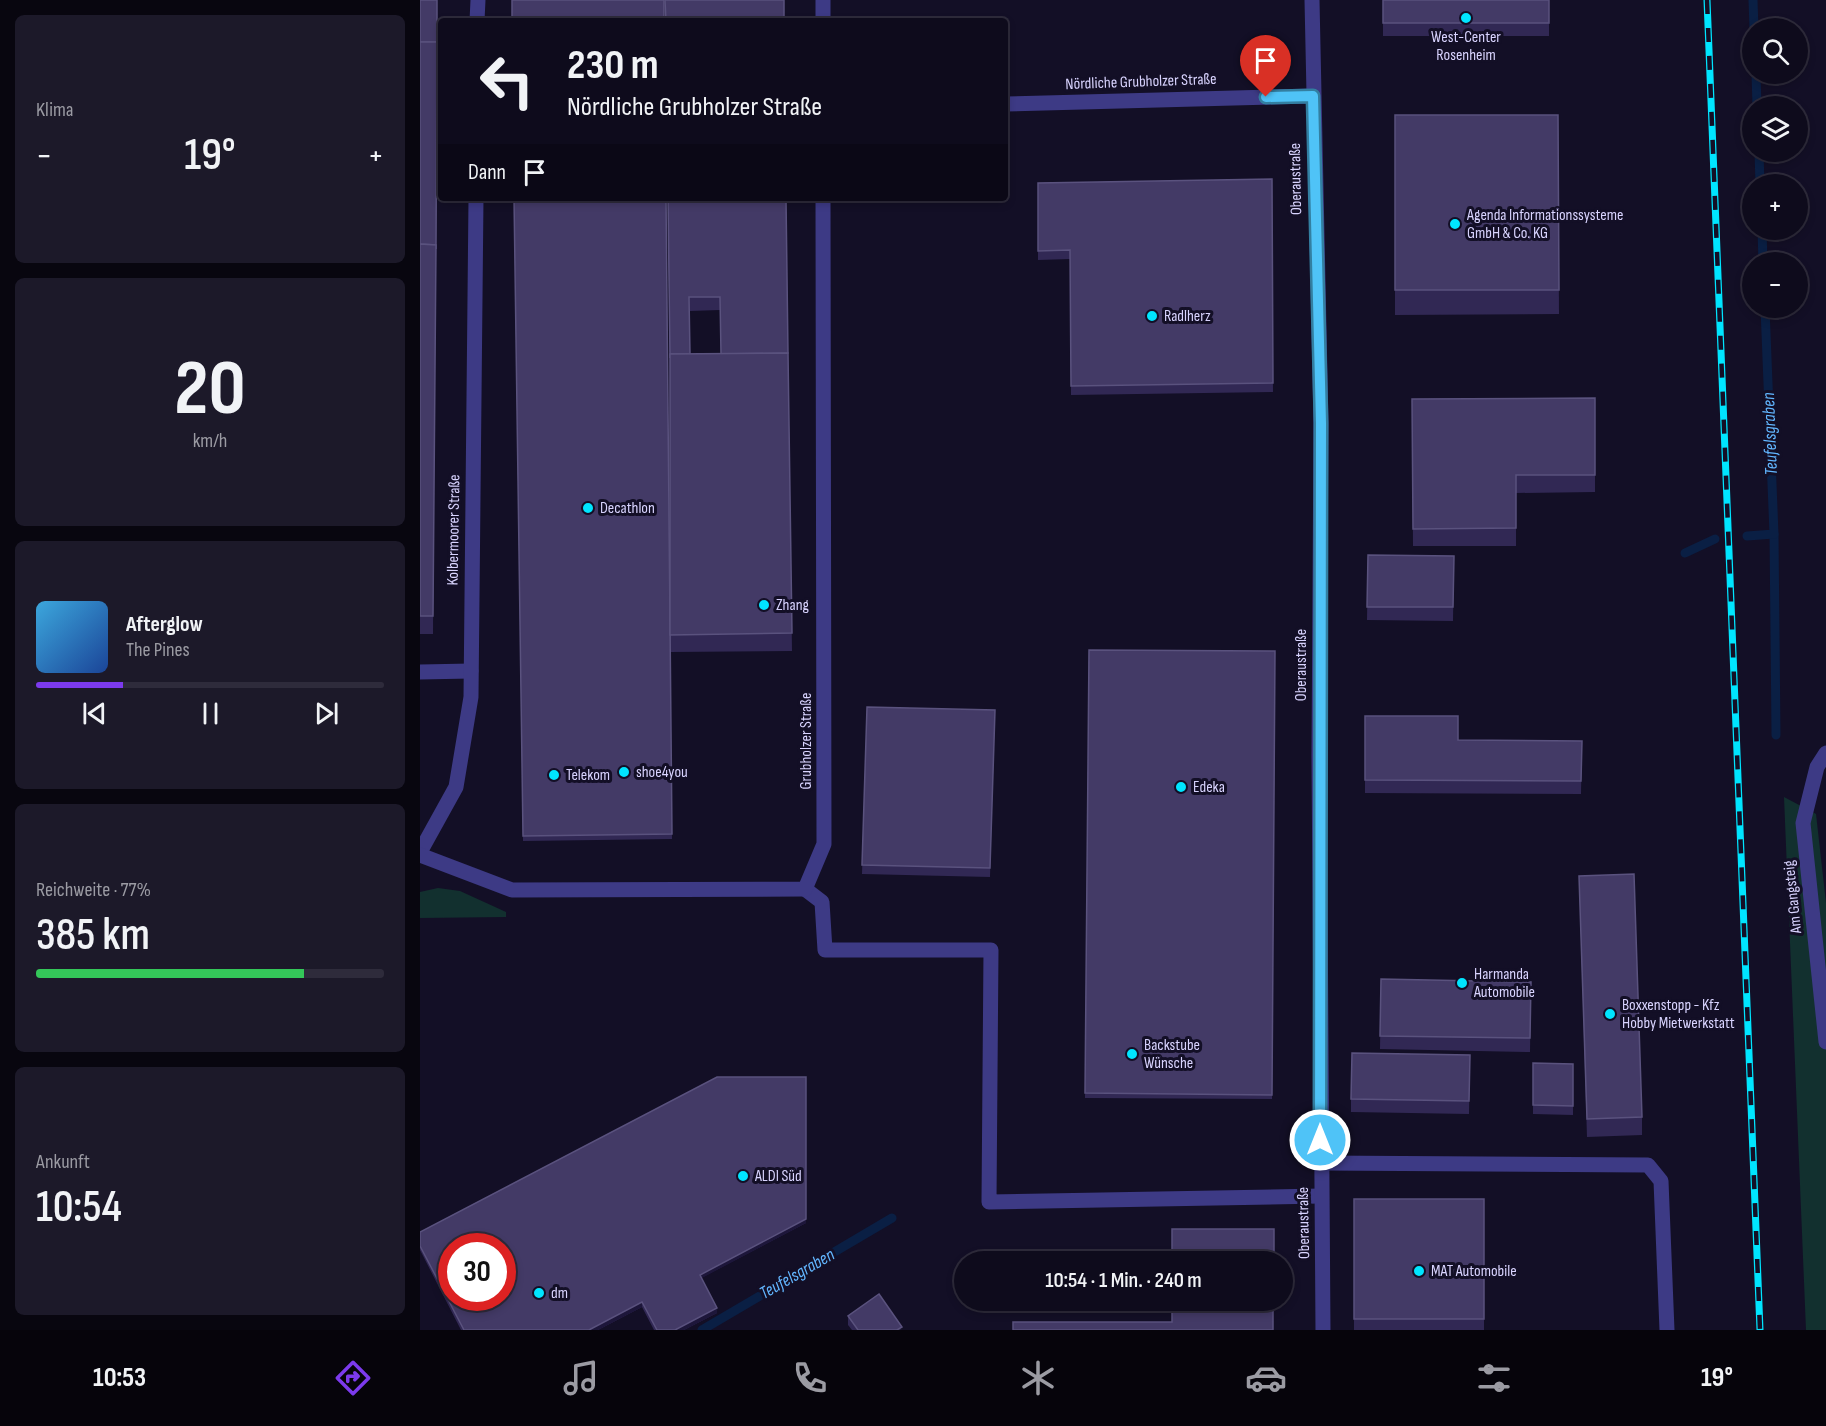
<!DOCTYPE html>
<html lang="de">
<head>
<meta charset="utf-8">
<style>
  :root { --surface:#0e0b1c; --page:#1c1929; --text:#f1f3f6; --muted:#9b9ba3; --line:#2e2b3b; --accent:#7c3aed }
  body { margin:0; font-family:"Sofia Sans Condensed",sans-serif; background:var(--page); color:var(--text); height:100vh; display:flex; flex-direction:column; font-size:22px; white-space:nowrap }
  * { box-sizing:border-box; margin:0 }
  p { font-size:20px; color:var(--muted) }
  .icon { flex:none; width:33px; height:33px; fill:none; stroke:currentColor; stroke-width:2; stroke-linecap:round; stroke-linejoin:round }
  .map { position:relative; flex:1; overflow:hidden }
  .panel { display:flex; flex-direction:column; gap:15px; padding:15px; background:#08060f; width:420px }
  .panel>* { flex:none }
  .banner { position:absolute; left:18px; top:18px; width:570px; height:183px; border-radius:6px; box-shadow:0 3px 9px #0003,0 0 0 2px var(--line); background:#0e0b1c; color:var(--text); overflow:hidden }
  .fabs { position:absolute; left:1322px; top:18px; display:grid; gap:12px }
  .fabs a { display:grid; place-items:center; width:66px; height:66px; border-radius:50%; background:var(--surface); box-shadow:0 3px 9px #0003,0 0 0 2px var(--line); font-size:30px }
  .speed { position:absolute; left:18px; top:1233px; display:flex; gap:12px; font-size:30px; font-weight:700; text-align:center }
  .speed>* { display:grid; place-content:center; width:78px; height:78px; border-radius:50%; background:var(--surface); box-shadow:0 3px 9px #0003,0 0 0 2px var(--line); line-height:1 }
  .speed .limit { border:9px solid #d22; background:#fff; color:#111 }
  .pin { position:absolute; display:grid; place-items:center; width:51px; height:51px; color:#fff; margin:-62px -26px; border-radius:50% 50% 50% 0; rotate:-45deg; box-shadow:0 0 6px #0007 }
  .pin .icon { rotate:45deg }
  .me { position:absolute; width:66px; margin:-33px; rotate:0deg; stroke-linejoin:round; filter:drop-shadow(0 0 4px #0008) }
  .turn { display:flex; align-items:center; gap:21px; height:126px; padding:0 30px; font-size:27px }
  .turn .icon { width:78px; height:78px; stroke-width:2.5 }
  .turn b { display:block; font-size:42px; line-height:51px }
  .then { display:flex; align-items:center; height:57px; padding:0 30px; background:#0003; gap:12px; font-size:22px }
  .big { font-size:45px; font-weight:600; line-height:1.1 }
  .panel .widget { flex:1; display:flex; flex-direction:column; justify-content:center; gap:9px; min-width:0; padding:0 21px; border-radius:9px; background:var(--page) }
  .panel .dial { align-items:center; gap:0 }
  .dial b { font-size:78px; line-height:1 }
  .song { display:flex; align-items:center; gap:18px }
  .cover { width:72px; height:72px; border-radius:9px; background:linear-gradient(135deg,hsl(200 70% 55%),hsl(220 70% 35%)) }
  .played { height:6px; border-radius:3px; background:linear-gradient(90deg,var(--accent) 25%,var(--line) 25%) }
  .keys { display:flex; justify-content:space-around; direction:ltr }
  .heat { display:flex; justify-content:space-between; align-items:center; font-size:33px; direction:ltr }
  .charge { height:9px; border-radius:4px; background:linear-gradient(90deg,#34c759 77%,var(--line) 0) }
  .trip { position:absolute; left:534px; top:1251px; width:339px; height:60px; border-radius:30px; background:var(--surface); box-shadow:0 3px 9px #0003,0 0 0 2px var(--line); font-weight:600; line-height:60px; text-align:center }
  .menu { display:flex; height:96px; justify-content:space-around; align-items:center; background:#06040b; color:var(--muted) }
  .menu .icon { width:42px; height:42px }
  .menu .current { color:var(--accent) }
  .menu b { font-size:27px; color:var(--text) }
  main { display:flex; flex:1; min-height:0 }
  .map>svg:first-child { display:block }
  .green { fill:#12302f }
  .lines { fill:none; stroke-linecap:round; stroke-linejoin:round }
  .stream { stroke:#0a1f44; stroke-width:9 }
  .service { stroke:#3d3a85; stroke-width:15 }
  .minor { stroke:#3d3a85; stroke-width:15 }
  .rail-casing { stroke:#00e5ff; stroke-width:7 }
  .rail { stroke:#130f26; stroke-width:4.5; stroke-dasharray:14; stroke-linecap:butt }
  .wall { fill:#312854; fill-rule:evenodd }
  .shaded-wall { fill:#1d163a }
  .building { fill:#433a66; stroke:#5a527e; stroke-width:1.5; fill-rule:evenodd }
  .route-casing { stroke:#337fa1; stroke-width:15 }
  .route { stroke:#4fc3f7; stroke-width:10 }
  .poi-dot { fill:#00e5ff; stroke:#130f26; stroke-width:2 }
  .labels { text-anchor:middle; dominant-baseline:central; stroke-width:6; stroke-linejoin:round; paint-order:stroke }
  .poi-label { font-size:16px; fill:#d9d4ff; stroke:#130f26; text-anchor:start }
  .street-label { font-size:16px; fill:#d9d4ff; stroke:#130f26 }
  .water-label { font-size:18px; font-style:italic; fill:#62b6ff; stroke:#130f26 }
</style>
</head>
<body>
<main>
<section class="panel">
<div class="widget"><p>Klima</p>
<div class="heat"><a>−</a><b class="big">19°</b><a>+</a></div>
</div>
<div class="widget dial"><b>20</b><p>km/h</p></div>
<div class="widget">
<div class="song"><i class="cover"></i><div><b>Afterglow</b><p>The Pines</p></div></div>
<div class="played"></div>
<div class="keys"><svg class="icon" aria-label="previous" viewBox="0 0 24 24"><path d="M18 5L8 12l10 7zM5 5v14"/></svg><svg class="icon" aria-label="pause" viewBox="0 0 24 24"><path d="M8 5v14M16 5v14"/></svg><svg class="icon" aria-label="next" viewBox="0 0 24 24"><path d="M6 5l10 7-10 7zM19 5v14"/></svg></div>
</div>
<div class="widget"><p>Reichweite · 77%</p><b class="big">385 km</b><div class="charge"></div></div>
<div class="widget"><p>Ankunft</p><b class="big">10:54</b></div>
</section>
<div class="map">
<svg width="1406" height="1330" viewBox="0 0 1406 1330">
  <rect width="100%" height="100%" fill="#130f26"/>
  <g class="green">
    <polygon points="1364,797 1396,814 1406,903 1406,1330 1386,1330"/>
    <polygon points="18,888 40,891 86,912 86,917 0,918 0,892"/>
  </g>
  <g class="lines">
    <g class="stream">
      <polyline points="1333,0 1334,28"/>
      <polyline points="1336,74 1337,106"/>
      <polyline points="1339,152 1340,184"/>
      <polyline points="1342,230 1343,262"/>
      <polyline points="1354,534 1356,735"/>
      <polyline points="1327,536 1354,534 1345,308"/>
      <polyline points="1265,553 1295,539"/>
      <polyline points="282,1330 472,1218"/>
    </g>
    <g class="service">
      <polyline points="0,672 51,671"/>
      <polyline points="1406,753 1397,767 1383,823 1406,1042"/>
      <polyline points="385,889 402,902 405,950 571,950 569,1202 901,1196"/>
      <polyline points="900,1163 1228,1165 1241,1181 1247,1330"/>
    </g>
    <g class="minor">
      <polyline points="892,0 901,423 899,756 903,1330"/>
      <polyline points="57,21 58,0"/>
      <polyline points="403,21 403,0"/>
      <polyline points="585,104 893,96"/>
      <polyline points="0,852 36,787 51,697 56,198"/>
      <polyline points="0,855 92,890 385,889 404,844 403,198"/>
    </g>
    <defs>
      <polyline id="rail" points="1287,0 1340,1330"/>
    </defs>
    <use href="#rail" class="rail-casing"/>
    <use href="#rail" class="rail"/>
  </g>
  <g class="wall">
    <polygon points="0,0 17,0 13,634 0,634"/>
    <rect x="963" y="0" width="166" height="36"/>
    <polygon points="975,115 1138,115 1139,314 975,315"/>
    <polygon points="852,179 853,392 651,395 650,259 618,260 618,183"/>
    <path d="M94,198L250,596V370L248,198H366L372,651L250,652L252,839L103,841ZM300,310L301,354H270L269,311Z"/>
    <polygon points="1175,398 1175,492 1096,493 1096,546 993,546 992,399"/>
    <polygon points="948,555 1034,556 1033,621 947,620"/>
    <polygon points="669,650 855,651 852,1099 665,1098"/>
    <polygon points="447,707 575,710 570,877 442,874"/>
    <polygon points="945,716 1038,740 1162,741 1161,794 945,793"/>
    <polygon points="1159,876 1222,1117 1222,1135 1167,1137"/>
    <polygon points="961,979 1111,982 1110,1052 960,1049"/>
    <polygon points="1050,1055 1049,1114 931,1112 931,1099"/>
    <polygon points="1113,1063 1153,1064 1153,1115 1113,1114"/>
    <polygon points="386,1077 386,1223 281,1278 297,1313 264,1330 234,1330 222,1307 178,1330 41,1330 0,1250 0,1232"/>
    <rect x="934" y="1199" width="130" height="131"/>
    <polygon points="428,1316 482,1330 432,1330 428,1325"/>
  </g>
  <g class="shaded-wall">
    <polygon points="386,1219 386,1223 280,1279 280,1275"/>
    <polygon points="222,1302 222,1307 178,1330 169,1330"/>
    <polygon points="297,1308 297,1313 264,1330 255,1330"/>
  </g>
  <g class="building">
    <polygon points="0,0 17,0 17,51 17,42 0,42"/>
    <rect x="92" y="0" width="152" height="21"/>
    <polygon points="245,0 364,0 364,21 246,21"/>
    <rect x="963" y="0" width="166" height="23"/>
    <polygon points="0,42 17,42 16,249 16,245 0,244"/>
    <polygon points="975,115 1138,115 1139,290 975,290"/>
    <polygon points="852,179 853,383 651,386 650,250 618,251 618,183"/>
    <polygon points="94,198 246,198 252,834 103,836"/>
    <polygon points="248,198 366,198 368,353 301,354 300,297 269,297 270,354 250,354 250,358"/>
    <polygon points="0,244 16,245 13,616 0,616"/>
    <polygon points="368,353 372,633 250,635 250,354"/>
    <polygon points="1175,398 1175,475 1096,475 1096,528 993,529 992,399"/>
    <polygon points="948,555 1034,556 1033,607 947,607"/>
    <polygon points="669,650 855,651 852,1095 665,1093"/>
    <polygon points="447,707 575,710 570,868 442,865"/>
    <polygon points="945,716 1038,716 1038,740 1162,741 1161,781 945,780"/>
    <polygon points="1214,874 1222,1117 1167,1119 1159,876"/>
    <polygon points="1077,973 1077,981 1061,981 1060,974"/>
    <polygon points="961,979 1111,982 1110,1038 960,1036"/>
    <polygon points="932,1053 1050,1055 1049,1101 931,1099"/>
    <polygon points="1113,1063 1153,1064 1153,1106 1113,1105"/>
    <path d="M297,1077H386V1219L280,1275L297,1308L255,1330H237L222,1302L169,1330H44L0,1246V1232ZM32,1246H82V1298H32Z"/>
    <rect x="934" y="1199" width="130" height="120"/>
    <rect x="752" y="1229" width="102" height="33"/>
    <polygon points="459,1294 482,1327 477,1330 438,1330 428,1316"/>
    <polygon points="752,1300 853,1300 853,1330 593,1330 593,1322 752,1322"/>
  </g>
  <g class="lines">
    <defs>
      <polyline id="route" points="846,97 893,96 901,423 900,1140"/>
    </defs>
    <use href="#route" class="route-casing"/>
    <use href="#route" class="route"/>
  </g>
  <g class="poi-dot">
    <circle cx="1046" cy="18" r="6"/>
    <circle cx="1035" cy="224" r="6"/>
    <circle cx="732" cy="316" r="6"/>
    <circle cx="168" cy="508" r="6"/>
    <circle cx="344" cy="605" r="6"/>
    <circle cx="204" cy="772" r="6"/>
    <circle cx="134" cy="775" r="6"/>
    <circle cx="761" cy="787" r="6"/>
    <circle cx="1042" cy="983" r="6"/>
    <circle cx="1190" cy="1014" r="6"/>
    <circle cx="712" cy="1054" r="6"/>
    <circle cx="323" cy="1176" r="6"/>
    <circle cx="999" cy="1271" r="6"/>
    <circle cx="119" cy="1293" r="6"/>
  </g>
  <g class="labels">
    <g class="poi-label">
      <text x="1046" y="37" text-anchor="middle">West-Center<tspan x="1046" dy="18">Rosenheim</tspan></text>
      <text x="1047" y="215">Agenda Informationssysteme<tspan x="1047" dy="18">GmbH &amp; Co. KG</tspan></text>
      <text x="744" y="316">Radlherz</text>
      <text x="180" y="508">Decathlon</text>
      <text x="356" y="605">Zhang</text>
      <text x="216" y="772">shoe4you</text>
      <text x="146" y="775">Telekom</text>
      <text x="773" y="787">Edeka</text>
      <text x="1054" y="974">Harmanda<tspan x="1054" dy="18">Automobile</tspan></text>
      <text x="1202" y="1005">Boxxenstopp - Kfz<tspan x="1202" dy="18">Hobby Mietwerkstatt</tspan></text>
      <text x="724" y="1045">Backstube<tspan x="724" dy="18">Wünsche</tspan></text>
      <text x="335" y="1176">ALDI Süd</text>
      <text x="1011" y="1271">MAT Automobile</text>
      <text x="131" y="1293">dm</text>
    </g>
    <g class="street-label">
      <text transform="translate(721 82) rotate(-2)">Nördliche Grubholzer Straße</text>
      <text transform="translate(876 179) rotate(-91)">Oberaustraße</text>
      <text transform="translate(34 530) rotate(-89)">Kolbermoorer Straße</text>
      <text transform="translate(881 665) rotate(-90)">Oberaustraße</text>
      <text transform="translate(386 741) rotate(-90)">Grubholzer Straße</text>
      <text transform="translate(1373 897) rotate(-96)">Am Gangsteig</text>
      <text transform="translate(884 1223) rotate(-91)">Oberaustraße</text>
    </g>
    <g class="water-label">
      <text transform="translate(1350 434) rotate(-92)">Teufelsgraben</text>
      <text transform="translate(377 1274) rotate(-30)">Teufelsgraben</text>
    </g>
  </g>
</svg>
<div class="fabs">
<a><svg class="icon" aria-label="search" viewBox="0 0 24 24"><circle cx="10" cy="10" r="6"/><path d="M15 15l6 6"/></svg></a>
<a><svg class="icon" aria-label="layers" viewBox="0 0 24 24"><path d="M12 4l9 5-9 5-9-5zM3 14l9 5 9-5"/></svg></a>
<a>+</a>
<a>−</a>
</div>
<div class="speed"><div class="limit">30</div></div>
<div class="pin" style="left:846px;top:97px;background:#d93025"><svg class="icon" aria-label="arrive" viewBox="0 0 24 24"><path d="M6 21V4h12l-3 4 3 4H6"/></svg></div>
<svg class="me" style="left:900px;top:1140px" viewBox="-20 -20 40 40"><circle r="17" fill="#4fc3f7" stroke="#fff" stroke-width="3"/><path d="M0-11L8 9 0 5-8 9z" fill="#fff"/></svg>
<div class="trip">10:54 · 1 Min. · 240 m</div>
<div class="banner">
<div class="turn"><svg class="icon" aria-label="left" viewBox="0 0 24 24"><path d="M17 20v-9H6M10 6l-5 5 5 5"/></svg><div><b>230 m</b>Nördliche Grubholzer Straße</div></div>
<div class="then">Dann<svg class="icon" aria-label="arrive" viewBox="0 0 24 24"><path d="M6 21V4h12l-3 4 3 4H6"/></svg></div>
</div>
</div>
</main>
<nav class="menu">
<b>10:53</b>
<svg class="icon current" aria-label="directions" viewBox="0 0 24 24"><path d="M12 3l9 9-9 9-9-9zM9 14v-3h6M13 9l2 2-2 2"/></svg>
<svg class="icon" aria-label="music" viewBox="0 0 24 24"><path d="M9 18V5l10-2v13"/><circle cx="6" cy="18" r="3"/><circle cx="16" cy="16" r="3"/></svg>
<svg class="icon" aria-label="phone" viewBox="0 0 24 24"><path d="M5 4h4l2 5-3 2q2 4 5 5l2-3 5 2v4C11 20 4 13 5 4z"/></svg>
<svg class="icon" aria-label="climate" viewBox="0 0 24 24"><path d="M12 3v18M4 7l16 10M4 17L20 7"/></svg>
<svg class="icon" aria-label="car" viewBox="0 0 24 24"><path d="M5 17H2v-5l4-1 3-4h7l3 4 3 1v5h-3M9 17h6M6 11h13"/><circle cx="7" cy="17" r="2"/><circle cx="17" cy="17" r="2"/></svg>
<svg class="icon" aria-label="filters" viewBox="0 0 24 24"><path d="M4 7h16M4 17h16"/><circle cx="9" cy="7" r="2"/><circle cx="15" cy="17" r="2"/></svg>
<b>19°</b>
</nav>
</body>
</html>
